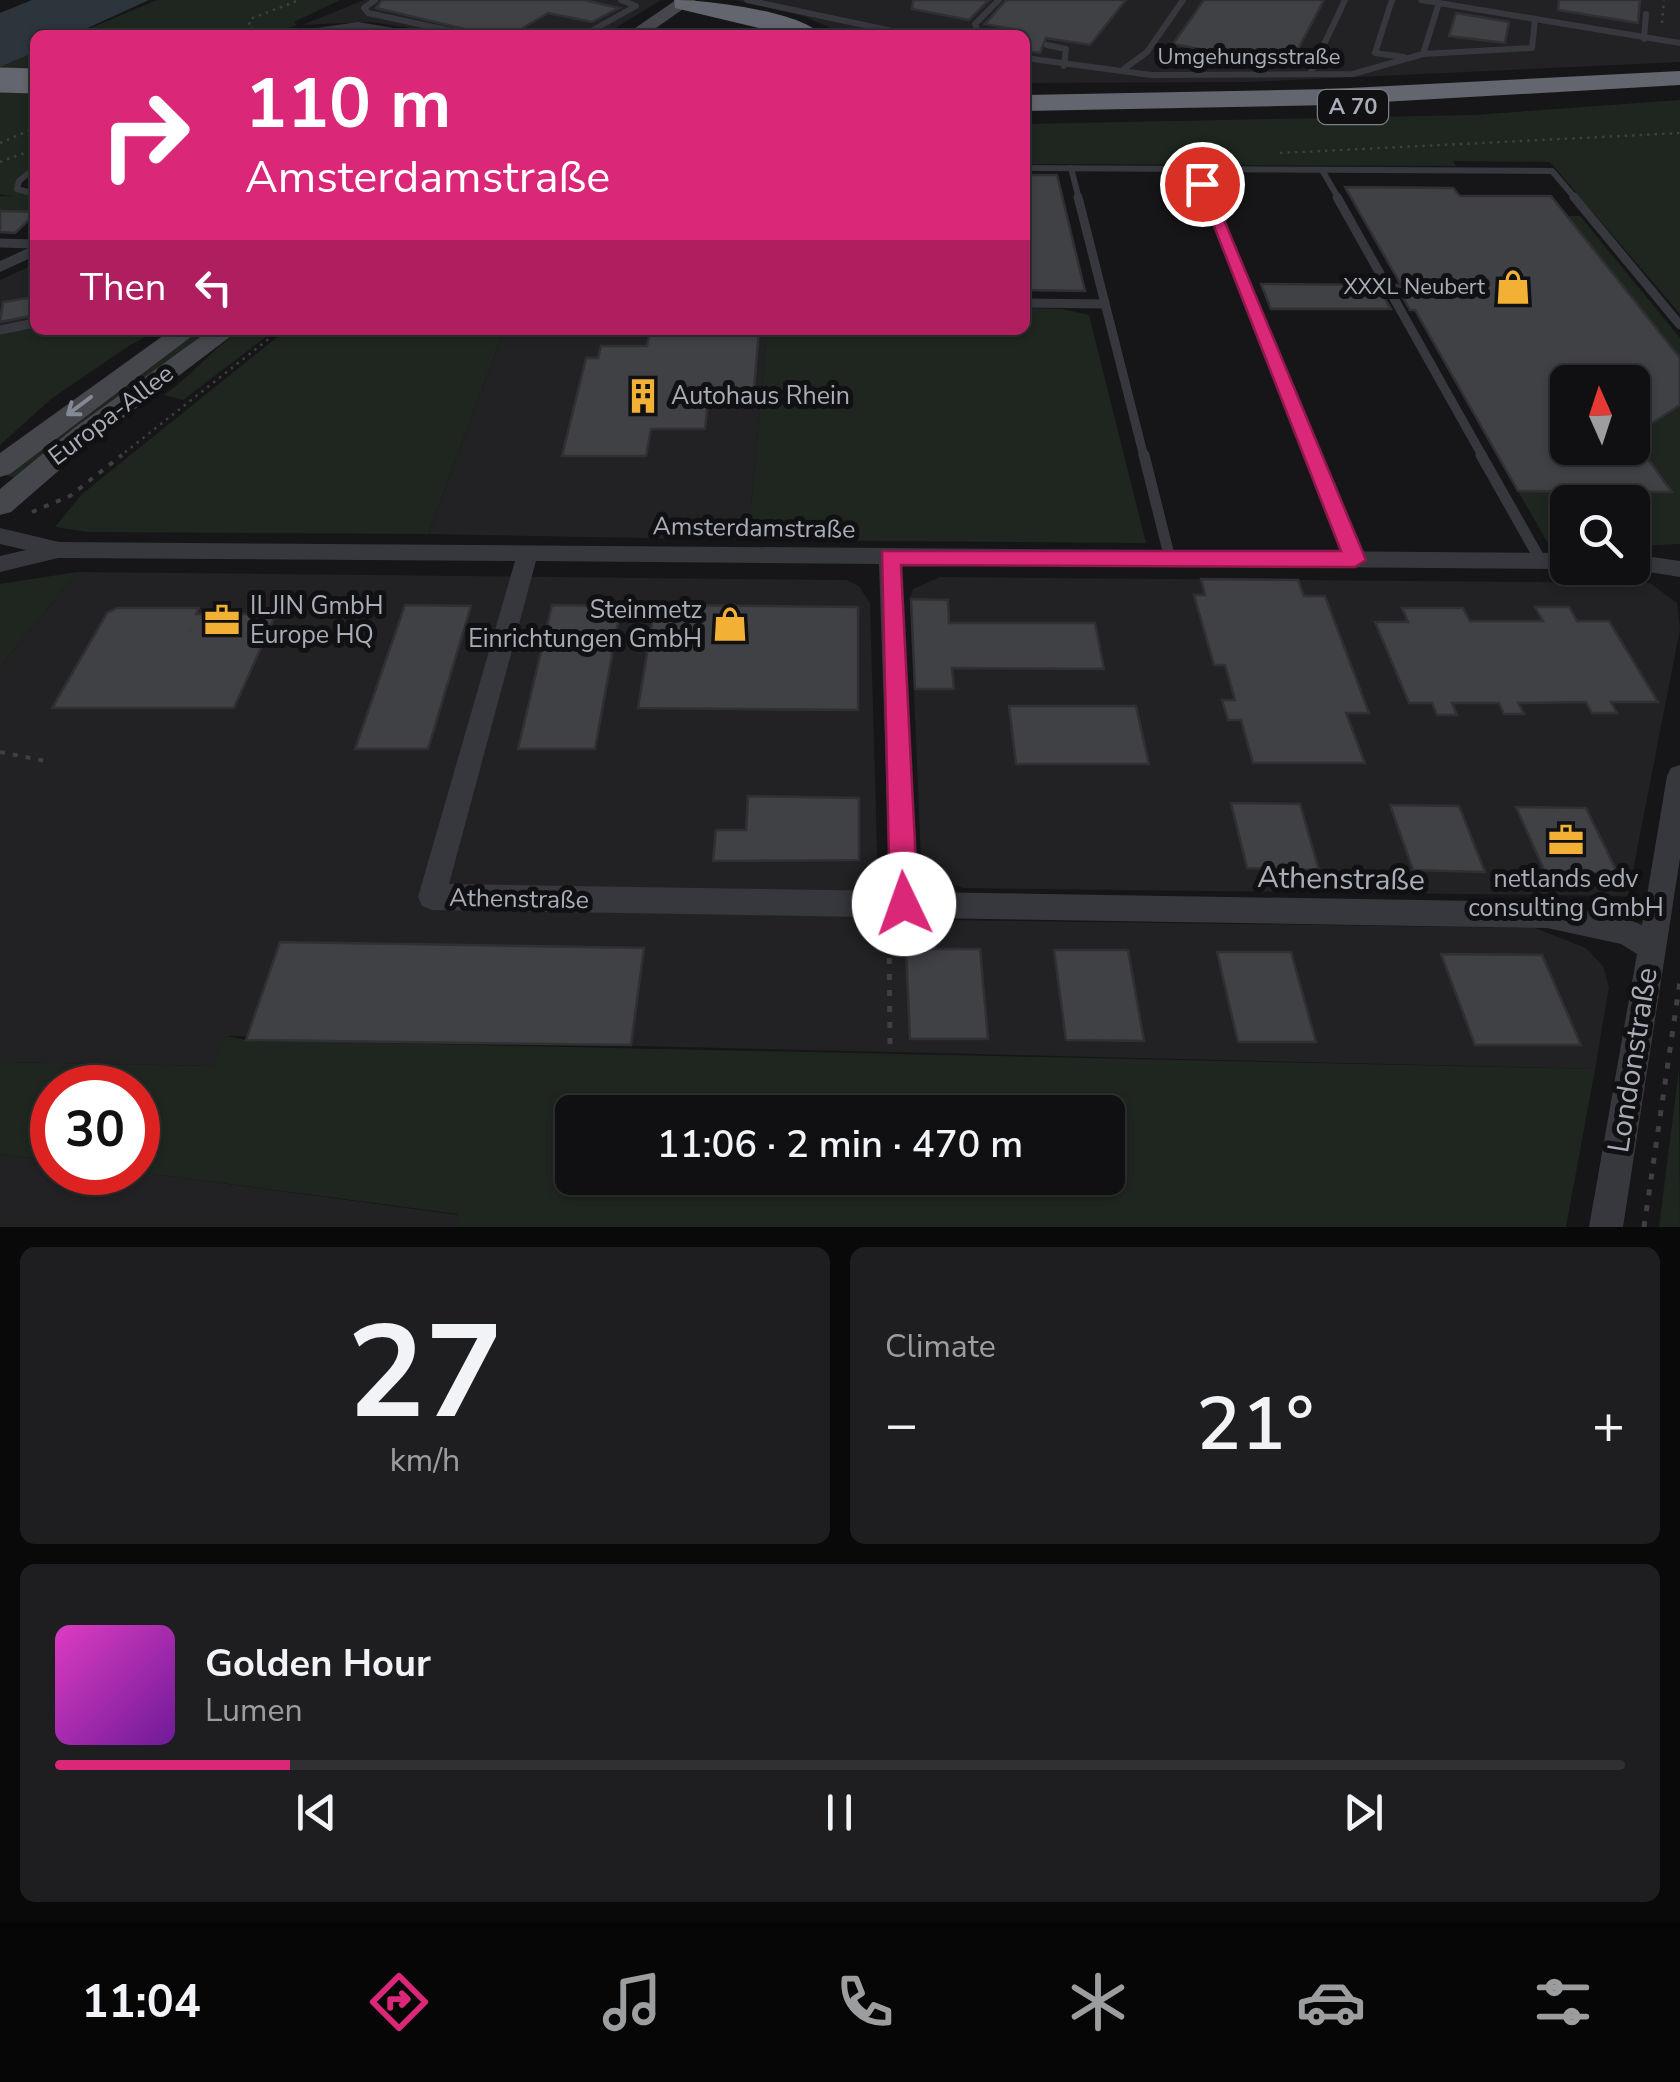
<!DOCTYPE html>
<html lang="en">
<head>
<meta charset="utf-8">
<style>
  :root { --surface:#101012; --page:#1e1e20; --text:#f1f3f6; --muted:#9c9d9f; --line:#303032; --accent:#db2777 }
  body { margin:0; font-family:"Nunito Sans",sans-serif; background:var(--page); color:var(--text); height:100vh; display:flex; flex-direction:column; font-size:38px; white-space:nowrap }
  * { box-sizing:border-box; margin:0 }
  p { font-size:32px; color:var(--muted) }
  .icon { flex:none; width:55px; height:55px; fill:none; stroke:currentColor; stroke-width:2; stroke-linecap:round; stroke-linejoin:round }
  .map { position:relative; height:1227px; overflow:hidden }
  .sheet { display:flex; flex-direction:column; gap:20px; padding:20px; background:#09090a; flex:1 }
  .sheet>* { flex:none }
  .guide { position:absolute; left:30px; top:30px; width:1000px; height:305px; border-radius:15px; box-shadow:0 2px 8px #0004,0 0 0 2px var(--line); background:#db2777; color:#fff; overflow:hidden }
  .needle { width:65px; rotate:357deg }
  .tools { position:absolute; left:1550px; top:365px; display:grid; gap:20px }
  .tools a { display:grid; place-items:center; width:100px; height:100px; border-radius:15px; background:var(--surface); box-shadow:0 2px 8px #0004,0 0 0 2px var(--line); font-size:50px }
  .speed { position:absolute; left:30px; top:1065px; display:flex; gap:20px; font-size:50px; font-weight:700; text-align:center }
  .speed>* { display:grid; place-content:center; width:130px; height:130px; border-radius:50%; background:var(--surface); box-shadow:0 2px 8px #0004,0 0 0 2px var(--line); line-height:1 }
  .speed .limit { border:15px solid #d22; background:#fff; color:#111 }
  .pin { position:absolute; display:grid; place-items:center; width:85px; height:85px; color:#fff; margin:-42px; border:5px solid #fff; border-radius:50%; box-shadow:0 2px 10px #0007 }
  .me { position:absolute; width:110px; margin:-55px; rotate:357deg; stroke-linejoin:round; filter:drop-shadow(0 0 8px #0008) }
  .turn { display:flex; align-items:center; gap:35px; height:210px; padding:0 50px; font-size:45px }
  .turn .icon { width:130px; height:130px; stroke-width:2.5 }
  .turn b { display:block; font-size:70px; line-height:85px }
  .then { display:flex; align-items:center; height:95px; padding:0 50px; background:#0003; gap:20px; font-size:38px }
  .big { font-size:75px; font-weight:600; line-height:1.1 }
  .sheet .card { flex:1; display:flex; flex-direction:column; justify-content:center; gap:15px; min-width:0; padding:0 35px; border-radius:15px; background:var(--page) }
  .sheet .dial { align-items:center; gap:0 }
  .dial b { font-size:130px; line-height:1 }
  .song { display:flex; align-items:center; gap:30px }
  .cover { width:120px; height:120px; border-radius:15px; background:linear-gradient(135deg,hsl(310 70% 55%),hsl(280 70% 35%)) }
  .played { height:10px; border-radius:5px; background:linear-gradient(90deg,var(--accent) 15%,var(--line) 15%) }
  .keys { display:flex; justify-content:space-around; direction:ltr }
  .heat { display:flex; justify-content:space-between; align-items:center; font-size:55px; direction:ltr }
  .sheet .tiles { flex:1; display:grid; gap:20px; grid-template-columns:1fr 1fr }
  .card:last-child { grid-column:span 2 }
  .trip { position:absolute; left:555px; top:1095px; width:570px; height:100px; border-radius:15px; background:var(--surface); box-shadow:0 2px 8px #0004,0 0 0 2px var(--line); font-weight:600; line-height:100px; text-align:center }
  .tab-bar { display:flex; height:160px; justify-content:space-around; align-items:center; background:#060607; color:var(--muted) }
  .tab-bar .icon { width:70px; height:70px }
  .tab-bar .active { color:var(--accent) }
  .tab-bar b { font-size:45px; color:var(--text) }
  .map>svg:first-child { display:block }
  .built { fill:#222225 }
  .green { fill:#1e261f; fill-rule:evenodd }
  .water { fill:#2c353c }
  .building { fill:#404145; stroke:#303034; stroke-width:2.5 }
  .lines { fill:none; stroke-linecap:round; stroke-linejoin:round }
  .path-far2 { stroke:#3d3f44; stroke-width:2.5; stroke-dasharray:2.5 5; stroke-linecap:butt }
  .path-far1 { stroke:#3d3f44; stroke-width:4; stroke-dasharray:5 8; stroke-linecap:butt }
  .path { stroke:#3d3f44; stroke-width:5; stroke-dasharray:6 10; stroke-linecap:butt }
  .lane-far2 { stroke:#37383d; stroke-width:6 }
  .lane-far1 { stroke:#37383d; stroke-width:9 }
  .lane { stroke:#37383d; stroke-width:11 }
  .street { fill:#37383d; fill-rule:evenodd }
  .secondary { fill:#45474d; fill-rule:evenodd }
  .highway { fill:#63666e; fill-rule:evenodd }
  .highway-bridge { stroke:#63666e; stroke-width:25 }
  .oneway { stroke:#858993 }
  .route { fill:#db2777; stroke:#8e194d; stroke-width:2.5 }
  .labels { text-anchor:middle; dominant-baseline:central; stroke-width:10; stroke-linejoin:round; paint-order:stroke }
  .far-street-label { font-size:22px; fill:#a8adb8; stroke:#111113 }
  .shield { fill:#111113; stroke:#7b7e86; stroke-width:2.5 }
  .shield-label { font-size:22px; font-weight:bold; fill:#a8adb8 }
  .far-poi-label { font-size:22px; fill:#a8adb8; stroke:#111113; text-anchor:end }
  .poi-label { font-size:25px; fill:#a8adb8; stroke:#111113; text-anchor:start }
  .street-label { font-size:25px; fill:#a8adb8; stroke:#111113 }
  .near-street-label { font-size:30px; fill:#a8adb8; stroke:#111113 }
</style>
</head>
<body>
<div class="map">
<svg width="1680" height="1227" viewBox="0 0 1680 1227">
  <rect width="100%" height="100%" fill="#161618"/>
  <g class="built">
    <polygon points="364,0 661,0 604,35 456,35 370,22 302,25"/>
    <polygon points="736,0 1680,0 1680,62 1249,82 1025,83 1025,35 846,35 806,17"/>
    <polygon points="35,264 35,326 0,334 0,280"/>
    <polygon points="504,330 767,330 748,540 428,534"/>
    <polygon points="77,572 846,580 859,586 870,603 879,919 1535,928 1586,948 1603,966 1609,987 1595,1069 228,1036 212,1066 0,1062 0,667"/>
    <polygon points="940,577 1650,583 1677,603 1680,629 1628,896 964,888 938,881 921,859 910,598 913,589"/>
    <polygon points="0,1154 52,1161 52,1172 138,1172 459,1215 455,1227 0,1227"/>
  </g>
  <g class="green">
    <polygon points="157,0 340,0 294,22 297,25 267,35 74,35"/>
    <polygon points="35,52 35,168 20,184 22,192 35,195 35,212 0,210 0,196 13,197 0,194 0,67"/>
    <polygon points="1680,100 1680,314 1550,162 1453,161 1456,166 1025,164 1025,124 1473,115"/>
    <polygon points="1567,216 1580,216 1680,338 1680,358"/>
    <polygon points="1025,308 1063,309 1089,315 1146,543 748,540 767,330 1025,330"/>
    <polygon points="35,326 35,330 159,330 130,345 51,399 0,445 0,334"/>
    <polygon points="199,330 214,330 18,479 5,475"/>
    <path d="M240,330H275L183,400L164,395C192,375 212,350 240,330Z"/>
    <polygon points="286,330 504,330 428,534 87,532 55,527 82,494"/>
    <polygon points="1680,405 1680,544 1633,546 1632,502 1568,502 1567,545 1549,545 1518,491 1671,491 1633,436"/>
    <polygon points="77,572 0,667 0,584"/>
    <path d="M227,1036L246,1040L1595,1069L1566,1227H455L458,1214L138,1172V1088H52V1161L0,1154V1062L212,1066ZM572,1112H1108V1178H572Z"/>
    <polygon points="1679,1069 1680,1227 1659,1227"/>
  </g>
  <polygon class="water" points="32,0 149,0 72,35 35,35 35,52 0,67 0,13"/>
  <g class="building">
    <polygon points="382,0 584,0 619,8 592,22 548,13 511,35 490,35 376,8"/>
    <polygon points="913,0 989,0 969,20 912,9"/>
    <polygon points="1006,0 1126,0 1090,45 1046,38 1040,53 1025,51 1025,35 1012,35 1016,30 985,24"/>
    <polygon points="1204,0 1324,0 1289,66 1173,44"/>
    <polygon points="1559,0 1640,0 1638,23 1558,10"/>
    <polygon points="1456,13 1509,22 1505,43 1449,36"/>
    <polygon points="1025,175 1057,175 1085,291 1025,290"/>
    <polygon points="1345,187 1453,188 1460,196 1551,196 1680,358 1680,405 1632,436 1632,382 1568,382 1568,448 1640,448 1672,492 1518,491 1415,310 1410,310 1396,285 1401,285"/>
    <polygon points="0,211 35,212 35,214 15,233 0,232"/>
    <polygon points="1261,284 1377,285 1391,309 1271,309"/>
    <polygon points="28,298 35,300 35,315 0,322 3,302"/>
    <polygon points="650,330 759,330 753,402 708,402 705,429 651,429 646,456 562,456 586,358 598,358 601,346 647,346"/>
    <polygon points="1201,579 1298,580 1304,596 1325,596 1369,713 1346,713 1365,763 1253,763 1241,720 1228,720 1222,700 1235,700 1225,665 1214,665 1194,595 1205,595"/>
    <polygon points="911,599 948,600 949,623 1095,623 1104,669 952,668 954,689 915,689"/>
    <polygon points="405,605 471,606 428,749 355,749"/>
    <polygon points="552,605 621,606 595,749 518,749"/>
    <polygon points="655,605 858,607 858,710 638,708"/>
    <polygon points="1535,607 1569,607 1577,621 1609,621 1658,702 1611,702 1617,713 1592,713 1586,702 1518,703 1524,714 1504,714 1499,703 1452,703 1457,715 1437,715 1432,703 1409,703 1375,622 1408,622 1402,608 1463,608 1470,621 1543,621"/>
    <polygon points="117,608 199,608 196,614 276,614 234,708 52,708 107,613"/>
    <polygon points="1009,706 1136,706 1149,764 1016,764"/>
    <polygon points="748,796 859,798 859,860 713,861 716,830 746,830"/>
    <polygon points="1231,803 1300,804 1319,870 1247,868"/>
    <polygon points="1390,805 1459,806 1485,872 1413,870"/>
    <polygon points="1516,807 1586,808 1618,874 1545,872"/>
    <polygon points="280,942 644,948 631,1045 246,1040"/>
    <polygon points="906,949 980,949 988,1039 910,1039"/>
    <polygon points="1054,950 1128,950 1144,1041 1066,1040"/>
    <polygon points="1217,952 1291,952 1316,1042 1238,1042"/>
    <polygon points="1441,954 1542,955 1581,1045 1475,1045"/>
  </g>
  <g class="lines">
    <g class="path-far2">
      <polyline points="1662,23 1664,0"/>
      <polyline points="260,33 249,27 250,19 299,0"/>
      <polyline points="0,143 35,128"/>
      <polyline points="1280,153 1680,133"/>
      <polyline points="0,162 35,149"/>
      <polyline points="119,457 280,330"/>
    </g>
    <g class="path-far1">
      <polyline points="32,512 70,496 122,455"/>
      <polyline points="1580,576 1615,577"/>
      <polyline points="187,630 297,630"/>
      <polyline points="0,752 46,761"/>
    </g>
    <g class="path">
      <polyline points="889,926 890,1046"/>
      <polyline points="1644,1227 1680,981"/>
    </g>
    <g class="lane-far2">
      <polyline points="375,0 364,8 368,13 470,35"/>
      <polyline points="747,0 911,35"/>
      <polyline points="1392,0 1375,53 1404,57"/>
      <polyline points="1421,0 1680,43"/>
      <polyline points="584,35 636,6 621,0"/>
      <polyline points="979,35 975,24 999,0"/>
      <polyline points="1644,39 1646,14"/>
      <polyline points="1047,45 1066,49 1064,66"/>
      <polyline points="1423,54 1439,3"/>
      <polyline points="1025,58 1151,75 1353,74 1423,54 1532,48 1535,20"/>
      <polyline points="1124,69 1147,52 1183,0"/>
      <polyline points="1310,74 1345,0"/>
      <polyline points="35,168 19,181 17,189 35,194"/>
      <polyline points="1025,168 1552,171 1576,199"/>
      <polyline points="1071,168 1079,199"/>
      <polyline points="1196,169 1208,199"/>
      <polyline points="1322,170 1339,199"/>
    </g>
    <g class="lane-far1">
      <polyline points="1078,197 1144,457"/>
      <polyline points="1207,197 1314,457"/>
      <polyline points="1337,197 1483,457"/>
      <polyline points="1574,197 1680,325"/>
      <polyline points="0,243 35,244"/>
      <polyline points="1025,303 1104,304"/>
      <polyline points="0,330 35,323"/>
    </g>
    <g class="lane">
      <polyline points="1144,455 1170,559"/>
      <polyline points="1312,455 1355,559"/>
      <polyline points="1481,455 1541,561"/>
    </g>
    <g class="street">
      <polygon points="358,22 435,35 358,30 270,35"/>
      <polygon points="35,245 35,256 0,272 0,261"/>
      <path d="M0,528L59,542L1568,553V568H1573L1568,569L901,564L917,892L1547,902L1627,919L1642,925L1667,776L1671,768L1680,765V858L1623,1227H1589L1637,954L1621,944L1547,928L432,910L422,906L418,897L515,561L58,558L0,572V556L26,550L0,544ZM536,561L879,564L890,891L449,884Z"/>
      <polygon points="1632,554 1680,561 1680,577 1624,568 1632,568"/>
    </g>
    <g class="secondary">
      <polygon points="676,0 696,0 646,35 625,35"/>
      <polygon points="171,330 200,330 10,474 0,477 0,453"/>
      <polygon points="210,330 239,330 94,440 11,512 0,515 0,489 74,428"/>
    </g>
    <g class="highway">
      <path d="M674,0C707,0 799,11 822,35H788L675,8Z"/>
      <polygon points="1680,71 1680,85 1330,105 1025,111 1025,95 1330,89"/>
    </g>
    <polyline class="highway-bridge" points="0,80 35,81"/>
  </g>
  <defs><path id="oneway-shaft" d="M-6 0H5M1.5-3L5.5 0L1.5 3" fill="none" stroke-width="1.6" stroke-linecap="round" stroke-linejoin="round" transform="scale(2.5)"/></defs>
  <use class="oneway" href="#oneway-shaft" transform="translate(79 406) rotate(143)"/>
  <polygon class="route" points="1196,180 1209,184 1366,560 1355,567 901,565 918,904 914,914 904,918 894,914 890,904 882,551 1341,551"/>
  <defs>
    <symbol id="shop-bare" viewBox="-9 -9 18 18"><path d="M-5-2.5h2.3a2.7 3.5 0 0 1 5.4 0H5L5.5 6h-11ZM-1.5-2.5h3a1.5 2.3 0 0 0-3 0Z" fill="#f2b134" stroke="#111113" stroke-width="2.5" paint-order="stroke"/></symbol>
    <symbol id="building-bare" viewBox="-9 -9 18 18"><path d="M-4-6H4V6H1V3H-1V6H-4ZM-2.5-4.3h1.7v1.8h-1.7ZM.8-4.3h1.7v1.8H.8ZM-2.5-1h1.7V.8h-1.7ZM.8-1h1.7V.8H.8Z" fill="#f2b134" stroke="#111113" stroke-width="2.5" paint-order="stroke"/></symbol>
    <symbol id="office-bare" viewBox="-9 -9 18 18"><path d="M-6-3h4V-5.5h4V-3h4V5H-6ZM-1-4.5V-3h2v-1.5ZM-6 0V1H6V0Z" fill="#f2b134" stroke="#111113" stroke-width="2.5" paint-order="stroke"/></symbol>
  </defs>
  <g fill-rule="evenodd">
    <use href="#shop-bare" x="1488" y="262" width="50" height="50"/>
    <use href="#building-bare" x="618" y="371" width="50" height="50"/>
    <use href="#office-bare" x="197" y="595" width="50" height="50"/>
    <use href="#shop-bare" x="705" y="599" width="50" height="50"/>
    <use href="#office-bare" x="1541" y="815" width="50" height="50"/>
  </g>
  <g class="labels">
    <g class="far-street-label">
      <text x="1249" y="57">Umgehungsstraße</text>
    </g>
    <rect class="shield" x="1318" y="90" width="70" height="34" rx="8"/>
    <g class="shield-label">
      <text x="1353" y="107">A 70</text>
    </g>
    <g class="far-poi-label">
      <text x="1485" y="287">XXXL Neubert</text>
    </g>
    <g class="poi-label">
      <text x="671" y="396">Autohaus Rhein</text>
      <text x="250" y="606">ILJIN GmbH<tspan x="250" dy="29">Europe HQ</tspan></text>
      <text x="702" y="610" text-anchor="end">Steinmetz<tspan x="702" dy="29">Einrichtungen GmbH</tspan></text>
      <text x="1566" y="879" text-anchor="middle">netlands edv<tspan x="1566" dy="29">consulting GmbH</tspan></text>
    </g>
    <g class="street-label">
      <text transform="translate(111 415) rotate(-37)">Europa-Allee</text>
      <text transform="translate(754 528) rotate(1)">Amsterdamstraße</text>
      <text transform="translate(519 899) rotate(1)">Athenstraße</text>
    </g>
    <g class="near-street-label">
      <text transform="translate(1341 879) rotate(1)">Athenstraße</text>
      <text transform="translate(1633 1060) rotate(-81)">Londonstraße</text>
    </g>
  </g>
</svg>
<div class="tools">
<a><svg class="needle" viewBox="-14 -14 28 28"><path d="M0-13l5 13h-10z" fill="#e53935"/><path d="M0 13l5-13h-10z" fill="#9c9d9f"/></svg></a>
<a><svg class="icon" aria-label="search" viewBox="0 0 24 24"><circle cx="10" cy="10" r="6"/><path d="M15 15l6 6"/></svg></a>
</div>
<div class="speed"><div class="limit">30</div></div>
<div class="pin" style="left:1202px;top:184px;background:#d93025"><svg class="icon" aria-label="arrive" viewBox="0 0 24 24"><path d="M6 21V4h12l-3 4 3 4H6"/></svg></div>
<svg class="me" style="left:904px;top:904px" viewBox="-20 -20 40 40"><circle r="19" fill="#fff"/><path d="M0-13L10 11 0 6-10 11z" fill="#db2777"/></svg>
<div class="trip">11:06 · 2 min · 470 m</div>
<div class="guide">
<div class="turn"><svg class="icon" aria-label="right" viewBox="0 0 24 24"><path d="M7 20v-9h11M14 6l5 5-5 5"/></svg><div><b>110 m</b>Amsterdamstraße</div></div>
<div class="then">Then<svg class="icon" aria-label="left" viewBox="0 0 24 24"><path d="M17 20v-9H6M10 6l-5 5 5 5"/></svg></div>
</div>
</div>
<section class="sheet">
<div class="tiles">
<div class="card dial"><b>27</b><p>km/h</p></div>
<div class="card"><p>Climate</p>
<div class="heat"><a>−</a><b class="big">21°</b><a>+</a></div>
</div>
<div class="card">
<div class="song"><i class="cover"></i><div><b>Golden Hour</b><p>Lumen</p></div></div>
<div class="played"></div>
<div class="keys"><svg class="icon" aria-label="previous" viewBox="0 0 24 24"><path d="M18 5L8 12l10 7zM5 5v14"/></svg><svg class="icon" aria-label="pause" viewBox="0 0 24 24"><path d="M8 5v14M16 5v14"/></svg><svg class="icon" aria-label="next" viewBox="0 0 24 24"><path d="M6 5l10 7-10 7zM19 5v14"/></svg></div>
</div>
</div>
</section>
<nav class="tab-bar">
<b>11:04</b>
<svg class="icon active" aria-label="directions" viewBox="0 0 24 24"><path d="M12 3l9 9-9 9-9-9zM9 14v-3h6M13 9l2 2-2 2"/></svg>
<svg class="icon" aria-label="music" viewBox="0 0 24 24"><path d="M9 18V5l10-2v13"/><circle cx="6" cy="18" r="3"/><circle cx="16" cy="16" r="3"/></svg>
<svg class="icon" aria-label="phone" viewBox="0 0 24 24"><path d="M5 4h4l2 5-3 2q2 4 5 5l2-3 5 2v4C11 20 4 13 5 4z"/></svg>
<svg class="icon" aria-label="climate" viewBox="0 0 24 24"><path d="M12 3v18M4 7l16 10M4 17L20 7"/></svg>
<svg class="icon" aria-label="car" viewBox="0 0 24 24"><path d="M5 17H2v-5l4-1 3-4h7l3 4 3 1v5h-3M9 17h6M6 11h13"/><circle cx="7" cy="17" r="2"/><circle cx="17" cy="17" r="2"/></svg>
<svg class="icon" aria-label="filters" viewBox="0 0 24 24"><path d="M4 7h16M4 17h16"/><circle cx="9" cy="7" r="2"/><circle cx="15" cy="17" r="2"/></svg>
</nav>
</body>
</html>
